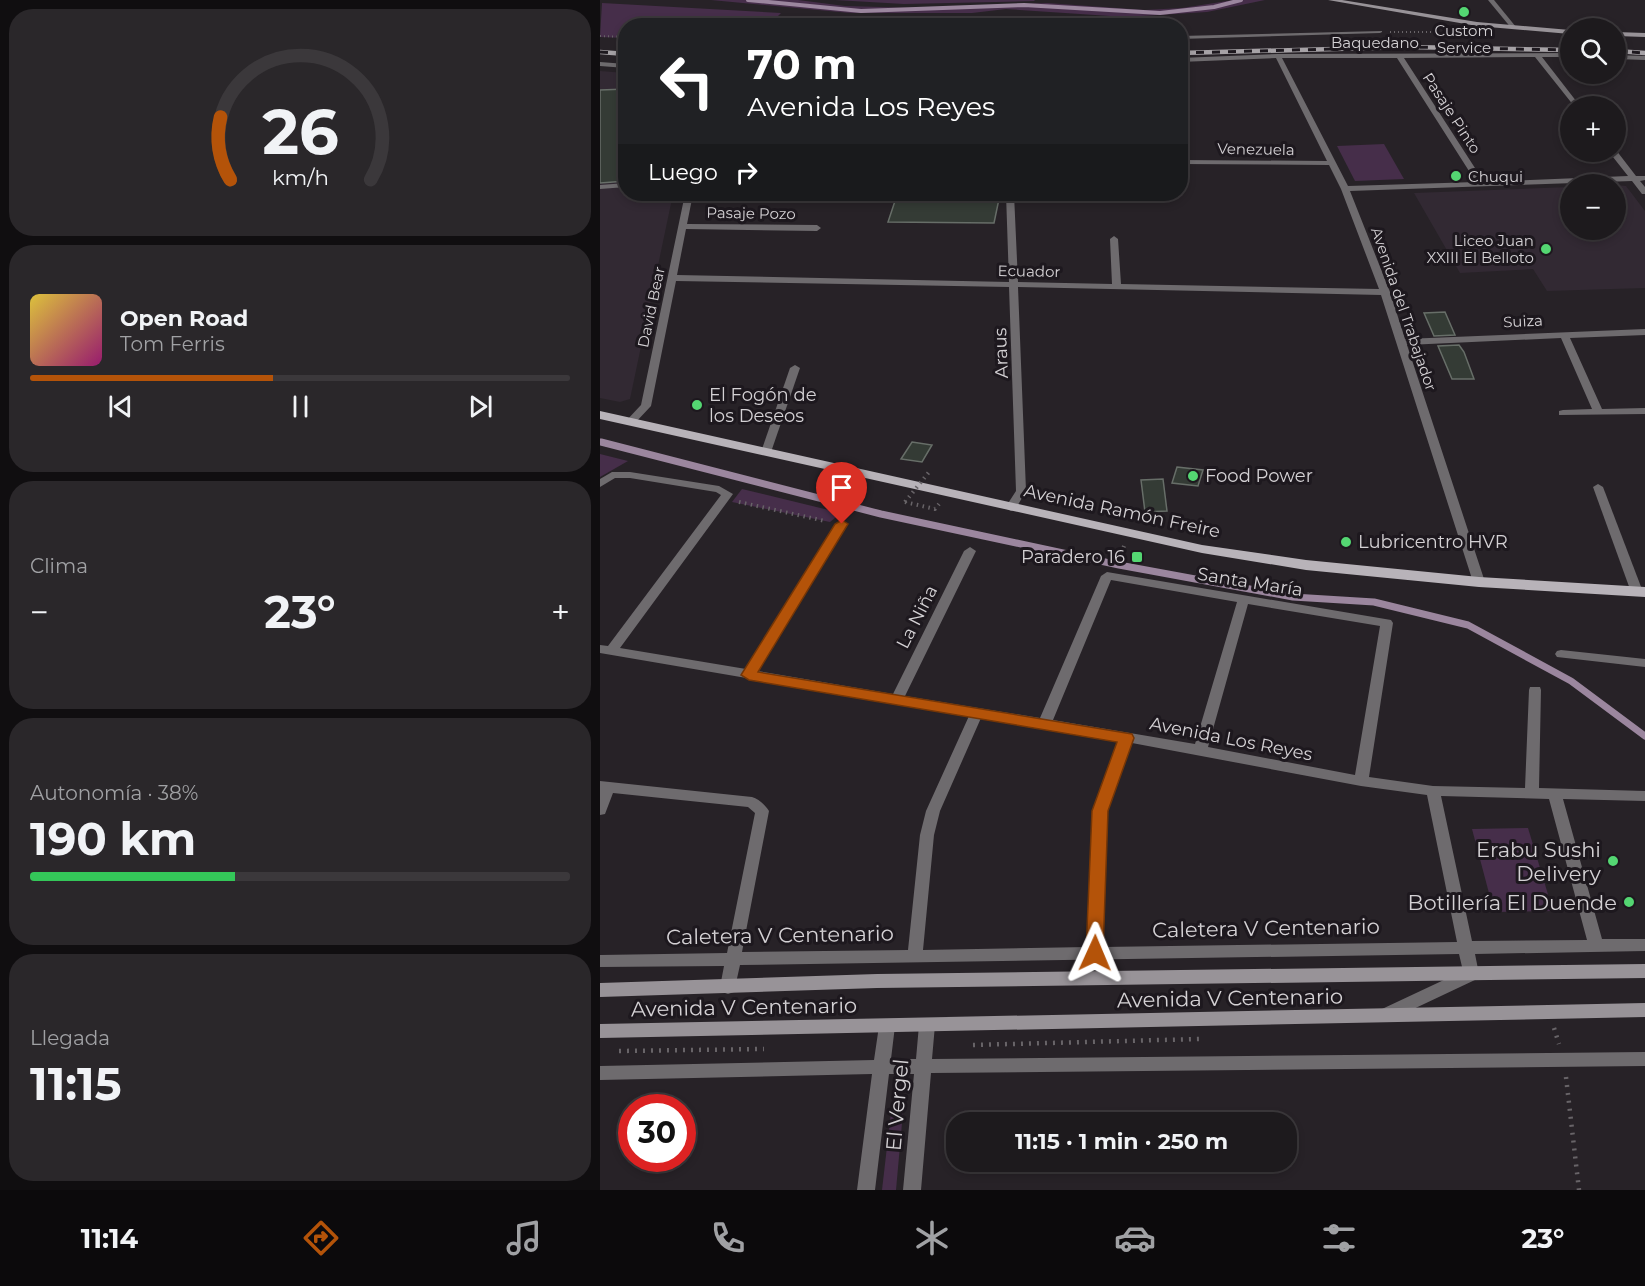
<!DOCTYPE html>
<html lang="es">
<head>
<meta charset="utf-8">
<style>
  :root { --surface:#1d1a1d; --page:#2a272a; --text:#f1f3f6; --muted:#a0a1a4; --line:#3b383b; --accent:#b45309 }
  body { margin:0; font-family:Montserrat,sans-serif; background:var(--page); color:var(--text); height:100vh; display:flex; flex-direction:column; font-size:22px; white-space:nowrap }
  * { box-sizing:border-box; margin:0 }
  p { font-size:20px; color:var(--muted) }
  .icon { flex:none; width:33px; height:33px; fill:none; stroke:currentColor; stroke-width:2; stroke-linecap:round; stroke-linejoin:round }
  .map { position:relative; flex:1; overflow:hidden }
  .sheet { display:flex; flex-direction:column; gap:9px; padding:9px; background:#100e10; width:600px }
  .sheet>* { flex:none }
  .hud { position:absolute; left:18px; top:18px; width:570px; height:183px; border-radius:24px; box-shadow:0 3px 9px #0003,0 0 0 2px var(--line); background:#202124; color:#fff; overflow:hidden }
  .controls { position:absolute; left:960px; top:18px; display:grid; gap:12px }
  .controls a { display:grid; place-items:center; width:66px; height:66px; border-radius:50%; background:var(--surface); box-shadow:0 3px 9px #0003,0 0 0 2px var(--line); font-size:30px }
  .speed { position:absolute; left:18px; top:1094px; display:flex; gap:12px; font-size:30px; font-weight:700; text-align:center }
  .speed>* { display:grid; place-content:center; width:78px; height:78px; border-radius:50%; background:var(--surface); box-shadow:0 3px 9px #0003,0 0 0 2px var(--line); line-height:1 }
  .speed .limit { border:9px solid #d22; background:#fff; color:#111 }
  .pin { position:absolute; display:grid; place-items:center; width:51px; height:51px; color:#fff; margin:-62px -26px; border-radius:50% 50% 50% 0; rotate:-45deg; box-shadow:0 0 6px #0007 }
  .pin .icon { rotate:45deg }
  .me { position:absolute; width:66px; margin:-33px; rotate:1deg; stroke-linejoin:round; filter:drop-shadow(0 0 4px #0008) }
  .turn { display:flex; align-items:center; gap:21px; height:126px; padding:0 30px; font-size:27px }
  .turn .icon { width:78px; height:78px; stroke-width:2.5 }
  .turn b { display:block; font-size:42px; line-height:51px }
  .then { display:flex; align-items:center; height:57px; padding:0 30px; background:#0003; gap:12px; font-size:22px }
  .big { font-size:45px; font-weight:700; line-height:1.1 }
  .sheet .widget { flex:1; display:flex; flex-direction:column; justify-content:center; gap:9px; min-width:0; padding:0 21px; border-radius:24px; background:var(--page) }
  .sheet .dial { align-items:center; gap:0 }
  .dial svg { height:156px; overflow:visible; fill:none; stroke:var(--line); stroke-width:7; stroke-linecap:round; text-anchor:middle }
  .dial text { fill:var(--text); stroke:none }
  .song { display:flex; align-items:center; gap:18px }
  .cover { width:72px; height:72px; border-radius:9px; background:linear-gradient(135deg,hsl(50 70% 55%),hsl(320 70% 35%)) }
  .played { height:6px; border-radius:3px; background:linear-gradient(90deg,var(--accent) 45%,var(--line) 45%) }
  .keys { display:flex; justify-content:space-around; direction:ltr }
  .heat { display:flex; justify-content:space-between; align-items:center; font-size:33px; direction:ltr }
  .charge { height:9px; border-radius:4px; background:linear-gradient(90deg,#34c759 38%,var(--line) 0) }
  .trip { position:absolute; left:346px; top:1112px; width:351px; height:60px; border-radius:24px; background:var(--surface); box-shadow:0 3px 9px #0003,0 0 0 2px var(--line); font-weight:700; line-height:60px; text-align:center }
  .tab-bar { display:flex; height:96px; justify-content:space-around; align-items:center; background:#0c0a0c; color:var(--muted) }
  .tab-bar .icon { width:42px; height:42px }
  .tab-bar .current { color:var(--accent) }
  .tab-bar b { font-size:27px; color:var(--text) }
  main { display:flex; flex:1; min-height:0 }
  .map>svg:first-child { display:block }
  .built { fill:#322933 }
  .green { fill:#462e4a }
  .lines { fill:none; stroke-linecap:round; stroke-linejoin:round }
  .stream-far2 { stroke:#9b869e; stroke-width:4 }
  .stream-far1 { stroke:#9b869e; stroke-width:5 }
  .stream { stroke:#9b869e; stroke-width:7 }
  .building { fill:#343b35; stroke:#676e68; stroke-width:1.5 }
  .path-far2 { stroke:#686468; stroke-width:2; stroke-dasharray:1 3; stroke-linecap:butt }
  .path-far1 { stroke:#686468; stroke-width:4; stroke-dasharray:1.5 4.5; stroke-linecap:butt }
  .path { stroke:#686468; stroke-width:4.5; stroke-dasharray:2 6; stroke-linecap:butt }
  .service { fill:#6e6b6e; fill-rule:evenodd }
  .minor { fill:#6e6b6e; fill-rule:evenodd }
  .secondary { fill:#989398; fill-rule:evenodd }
  .primary { fill:#b8b3b9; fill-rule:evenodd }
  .rail-casing { stroke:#a6a2a6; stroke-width:4.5 }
  .rail { stroke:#1d181e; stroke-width:3; stroke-dasharray:8; stroke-linecap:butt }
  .path-bridge { stroke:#686468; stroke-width:4; stroke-dasharray:1.5 4.5; stroke-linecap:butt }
  .route { fill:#b45309; stroke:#753606; stroke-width:1.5 }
  .poi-dot { fill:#54d672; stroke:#1d181e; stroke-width:2 }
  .labels { text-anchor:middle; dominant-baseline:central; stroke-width:6; stroke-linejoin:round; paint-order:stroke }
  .far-poi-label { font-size:15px; fill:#d4d1d4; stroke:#1d181e }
  .far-street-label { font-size:15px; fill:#d4d1d4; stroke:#1d181e }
  .street-label { font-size:18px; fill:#d4d1d4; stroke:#1d181e }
  .poi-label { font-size:18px; fill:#d4d1d4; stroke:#1d181e; text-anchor:start }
  .near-poi-label { font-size:21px; fill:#d4d1d4; stroke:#1d181e; text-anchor:end }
  .near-street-label { font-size:21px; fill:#d4d1d4; stroke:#1d181e }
</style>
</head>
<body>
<main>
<section class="sheet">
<div class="widget dial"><svg viewBox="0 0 100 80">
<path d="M14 69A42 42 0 1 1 86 69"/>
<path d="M14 69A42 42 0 0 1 9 37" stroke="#b45309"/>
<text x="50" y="56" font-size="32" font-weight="700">26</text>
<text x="50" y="72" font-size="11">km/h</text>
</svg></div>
<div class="widget">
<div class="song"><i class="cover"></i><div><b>Open Road</b><p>Tom Ferris</p></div></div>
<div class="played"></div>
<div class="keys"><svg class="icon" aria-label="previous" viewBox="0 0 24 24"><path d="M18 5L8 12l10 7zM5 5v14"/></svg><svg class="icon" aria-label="pause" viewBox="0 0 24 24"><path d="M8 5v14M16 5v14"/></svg><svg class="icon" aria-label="next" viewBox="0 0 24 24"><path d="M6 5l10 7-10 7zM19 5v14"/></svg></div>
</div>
<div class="widget"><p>Clima</p>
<div class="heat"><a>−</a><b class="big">23°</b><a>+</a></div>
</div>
<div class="widget"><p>Autonomía · 38%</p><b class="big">190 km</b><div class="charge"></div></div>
<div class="widget"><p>Llegada</p><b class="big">11:15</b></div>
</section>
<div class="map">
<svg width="1045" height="1190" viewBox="0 0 1045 1190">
  <rect width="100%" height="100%" fill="#272227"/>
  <g class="built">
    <polygon points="0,71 25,73 26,194 73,194 30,399 20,402 0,398"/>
    <polygon points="1016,185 1026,186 1045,211 1045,288 947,291 933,269 860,273 814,193 970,187 970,230 1016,230"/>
  </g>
  <g class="green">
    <polygon points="111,0 198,0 245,6 315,8 447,3 545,10 582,8 634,0 665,0 607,12 525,17 406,9 372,13 250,13"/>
    <polygon points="235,0 434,0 435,1 304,4"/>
    <polygon points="2,3 181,13 169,25 26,26 25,38 0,37"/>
    <polygon points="373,18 372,26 188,25 191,19"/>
    <polygon points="784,144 804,179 755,181 737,146"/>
    <polygon points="0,454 28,461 0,477"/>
    <polygon points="142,489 241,513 230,522 132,502"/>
    <polygon points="928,828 953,911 894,912 872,829"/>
    <polygon points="297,1108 303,1112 296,1190 282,1190 291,1112"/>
  </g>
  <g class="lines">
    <polyline class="stream-far2" points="148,0 261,11 424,5 560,13 614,7 641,0"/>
    <polyline class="stream-far1" points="0,442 7,444"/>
    <polyline class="stream" points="1,442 281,514 519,565 693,597 774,602 868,625 971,681 1045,736"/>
  </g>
  <g class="building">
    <polygon points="26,89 26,181 0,183 0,90"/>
    <polygon points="296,198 399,199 394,223 288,222"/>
    <polygon points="845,312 855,335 834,336 824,313"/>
    <polygon points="859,345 864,352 874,379 852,379 838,346"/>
    <polygon points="312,442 332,445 322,462 301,459"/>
    <polygon points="577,467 603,470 598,486 572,483"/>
    <polygon points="563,479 567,511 545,512 541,480"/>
  </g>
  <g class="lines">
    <g class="path-far2">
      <polyline points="790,32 837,32"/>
      <polyline points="0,36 26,37"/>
    </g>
    <g class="path-far1">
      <polyline points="139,502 225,521"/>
      <polyline points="305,502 335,509 339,504"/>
      <polyline points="517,564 524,546"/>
    </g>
    <g class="path">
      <polyline points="954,1028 959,1044"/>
      <polyline points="373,1045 599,1039"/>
      <polyline points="19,1051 164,1049"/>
      <polyline points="966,1077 979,1190"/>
    </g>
    <g class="service">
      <polygon points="782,31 782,32 780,33 580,39 580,36"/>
      <polygon points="26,183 26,187 0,189 0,185"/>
    </g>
    <g class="minor">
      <polygon points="888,0 894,0 916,27 916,29 912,29"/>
      <path d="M970,53V57H942L980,106H974L935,57L804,58L884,182L1028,176L1009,152L1016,150L1036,176H1045V180L1040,181L1045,187V194H1042L1032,181L750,191L790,292L805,339L1045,329V335L970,338L1002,409L1045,408V414L959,415V411L963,410L992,409L961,338L807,345L885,582L883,585L879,586L873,582L781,295L418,287L426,491L415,510L411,511L405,508L416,491L409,287L76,281L51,406L35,423L31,424L26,421L41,405L85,194H93L87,224L217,225L221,228L217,231L86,229L77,275L409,282L406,194H414L418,282L512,284L510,239L514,236L518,239L521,284L779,289L741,189L729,165L580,164V160L727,161L676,58L580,62V58L678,54ZM682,58H797L876,182L748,186Z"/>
      <polygon points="1016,55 1045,56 1045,60 1016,59"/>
      <polygon points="0,62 26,64 26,68 0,66"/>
      <polygon points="195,365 200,368 171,452 166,455 162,454 161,452 190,368"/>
      <path d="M12,472H30L119,486L133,494L20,648L146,669L236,524L242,521L248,524L158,671L293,694L364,551L370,547L376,551L305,696L440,718L501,576L507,572L791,620L793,623L769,777L833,786L925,788L929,690L930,687H940L941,690L939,788L1045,791V801L963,799L1002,939H1045V951L875,954L879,974L877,979L788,1021L782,1019L780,1014L782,1009L863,971L859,954L140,965L134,992L128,994L122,992L120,987L124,966L0,967V955L127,953L155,813L148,807L13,793L5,814L0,815V781L152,797C159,799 165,805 169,811L142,952L308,950L320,835L326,811L369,716L0,653V645L8,646L121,495L116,492L30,478H15L0,487V479ZM511,580L637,602L595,744L453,720ZM648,604L780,626L755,775L608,747ZM381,718L519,741L493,811L488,947L323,950L334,835L340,811ZM532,743L761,786L827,795L857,942L503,947L507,811ZM841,796L949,799L987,940L872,941Z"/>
      <polygon points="998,484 1003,487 1043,592 1041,595 1037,596 1031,592 993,487"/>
      <polygon points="961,650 1045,659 1045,667 957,657 955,654 957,651"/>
      <polygon points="327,1018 333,1020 335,1025 332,1059 1045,1052 1045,1066 331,1073 321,1190 303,1190 314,1074 289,1074 275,1190 257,1190 272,1074 0,1080 0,1066 274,1060 279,1026 281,1021 287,1019 293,1021 295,1026 291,1059 316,1059 319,1025 321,1020"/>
    </g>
    <g class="secondary">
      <polygon points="728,0 742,0 877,22 970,30 970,34 877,26"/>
      <polygon points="1016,32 1045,33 1045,37 1016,36"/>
      <polygon points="1045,964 1045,978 277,988 0,997 0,983 277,974"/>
      <polygon points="1045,1003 1045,1017 0,1038 0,1024"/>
    </g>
    <polygon class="primary" points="0,411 602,545 706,560 879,577 1045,587 1045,597 879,587 706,570 602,553 0,419"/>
    <defs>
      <g id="rail">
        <polyline points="1016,51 1045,53"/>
        <polyline points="0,52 26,54"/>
        <polyline points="580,53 809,47 970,50"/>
      </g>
    </defs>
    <use href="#rail" class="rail-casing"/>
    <use href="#rail" class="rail"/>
    <polyline class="path-bridge" points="305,502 329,472"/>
  </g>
  <polygon class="route" points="242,520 248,524 158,672 532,734 534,738 508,811 503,953 501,958 495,960 488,958 486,953 492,811 517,742 149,680 141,675 235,524"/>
  <g class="poi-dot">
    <circle cx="864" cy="12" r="6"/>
    <circle cx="856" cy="176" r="6"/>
    <circle cx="946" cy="249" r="6"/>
    <circle cx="97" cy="405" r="6"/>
    <circle cx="593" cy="476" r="6"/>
    <circle cx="746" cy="542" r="6"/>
    <rect x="531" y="551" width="12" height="12" rx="3"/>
    <circle cx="1013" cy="861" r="6"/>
    <circle cx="1029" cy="902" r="6"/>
  </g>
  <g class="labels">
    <g class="far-poi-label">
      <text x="864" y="30">Custom<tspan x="864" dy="17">Service</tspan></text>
      <text x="868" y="176" text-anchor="start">Chuqui</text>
      <text x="934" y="240" text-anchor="end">Liceo Juan<tspan x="934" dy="17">XXIII El Belloto</tspan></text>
    </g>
    <g class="far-street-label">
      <text x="775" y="42">Baquedano</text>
      <text transform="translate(852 113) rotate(57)">Pasaje Pinto</text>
      <text transform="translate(656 149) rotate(1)">Venezuela</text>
      <text transform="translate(151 213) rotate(1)">Pasaje Pozo</text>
      <text transform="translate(429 271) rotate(1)">Ecuador</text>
      <text transform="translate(51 307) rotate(-78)">David Bear</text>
      <text transform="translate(804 309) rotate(71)">Avenida del Trabajador</text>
      <text transform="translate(923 321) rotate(-3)">Suiza</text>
    </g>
    <g class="street-label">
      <text transform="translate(401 353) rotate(-92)">Araus</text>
      <text transform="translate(522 511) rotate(12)">Avenida Ramón Freire</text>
      <text transform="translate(650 582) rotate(9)">Santa María</text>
      <text transform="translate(317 617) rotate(-63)">La Niña</text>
      <text transform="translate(631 739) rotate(11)">Avenida Los Reyes</text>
    </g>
    <g class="poi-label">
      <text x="109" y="395">El Fogón de<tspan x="109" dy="21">los Deseos</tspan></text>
      <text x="605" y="476">Food Power</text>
      <text x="758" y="542">Lubricentro HVR</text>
      <text x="525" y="557" text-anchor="end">Paradero 16</text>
    </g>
    <g class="near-poi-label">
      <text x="1001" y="849">Erabu Sushi<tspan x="1001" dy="24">Delivery</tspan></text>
      <text x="1017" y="902">Botillería El Duende</text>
    </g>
    <g class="near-street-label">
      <text transform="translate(666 928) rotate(-1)">Caletera V Centenario</text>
      <text transform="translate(180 935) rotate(-1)">Caletera V Centenario</text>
      <text transform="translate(630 998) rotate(-1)">Avenida V Centenario</text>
      <text transform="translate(144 1007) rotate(-1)">Avenida V Centenario</text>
      <text transform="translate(297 1105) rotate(-85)">El Vergel</text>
    </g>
  </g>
</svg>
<div class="controls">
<a><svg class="icon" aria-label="search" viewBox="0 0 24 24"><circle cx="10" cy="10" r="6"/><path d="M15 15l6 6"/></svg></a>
<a>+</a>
<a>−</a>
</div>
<div class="speed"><div class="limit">30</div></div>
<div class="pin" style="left:242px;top:524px;background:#d93025"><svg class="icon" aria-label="arrive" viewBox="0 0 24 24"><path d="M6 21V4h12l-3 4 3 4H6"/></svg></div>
<svg class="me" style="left:495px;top:953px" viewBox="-20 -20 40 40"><path d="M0-17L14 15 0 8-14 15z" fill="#b45309" stroke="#fff" stroke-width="4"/></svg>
<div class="trip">11:15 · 1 min · 250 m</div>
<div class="hud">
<div class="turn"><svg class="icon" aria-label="left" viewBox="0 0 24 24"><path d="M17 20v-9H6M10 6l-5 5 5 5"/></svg><div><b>70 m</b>Avenida Los Reyes</div></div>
<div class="then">Luego<svg class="icon" aria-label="right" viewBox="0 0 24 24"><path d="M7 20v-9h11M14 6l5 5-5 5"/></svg></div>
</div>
</div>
</main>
<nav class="tab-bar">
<b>11:14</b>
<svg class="icon current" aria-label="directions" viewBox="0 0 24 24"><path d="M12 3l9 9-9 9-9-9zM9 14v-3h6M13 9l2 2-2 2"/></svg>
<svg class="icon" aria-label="music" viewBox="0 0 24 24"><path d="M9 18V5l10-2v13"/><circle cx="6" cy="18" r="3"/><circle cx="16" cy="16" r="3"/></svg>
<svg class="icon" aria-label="phone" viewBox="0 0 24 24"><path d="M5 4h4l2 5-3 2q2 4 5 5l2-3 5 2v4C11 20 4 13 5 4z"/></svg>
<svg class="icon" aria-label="climate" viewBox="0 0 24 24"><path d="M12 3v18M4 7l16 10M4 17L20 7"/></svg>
<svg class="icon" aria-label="car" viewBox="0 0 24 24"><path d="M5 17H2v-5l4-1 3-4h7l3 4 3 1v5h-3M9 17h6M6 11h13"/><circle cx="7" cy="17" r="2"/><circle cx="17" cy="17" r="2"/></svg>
<svg class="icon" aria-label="filters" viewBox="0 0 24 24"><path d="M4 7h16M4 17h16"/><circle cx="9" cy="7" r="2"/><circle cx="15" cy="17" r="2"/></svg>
<b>23°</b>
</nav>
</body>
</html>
